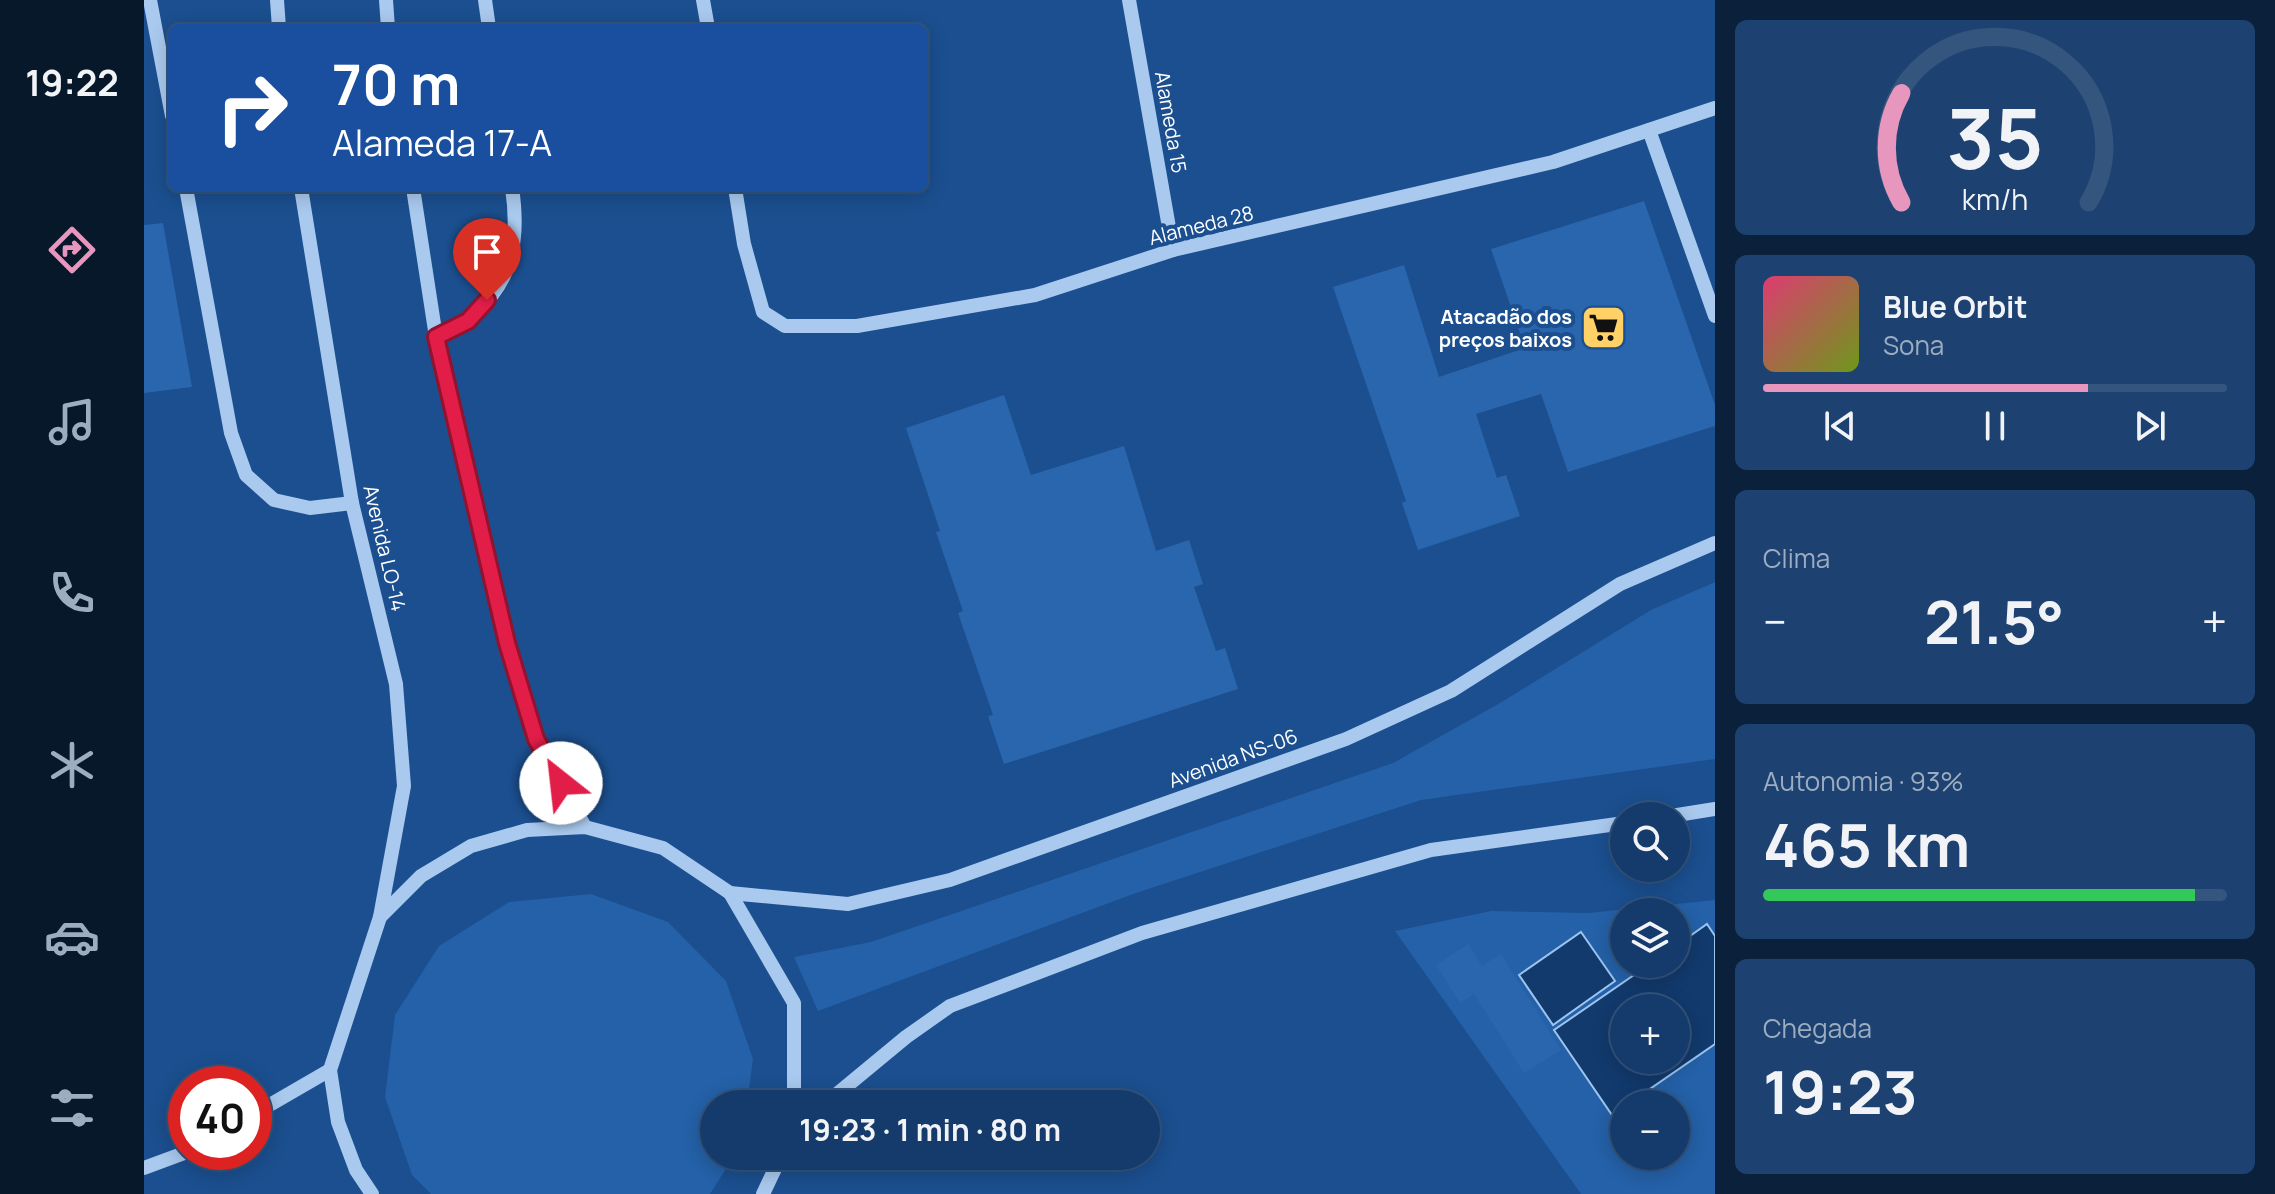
<!DOCTYPE html>
<html lang="pt">
<head>
<meta charset="utf-8">
<style>
  :root { --surface:#143b6b; --page:#1d4271; --text:#f1f3f6; --muted:#9dadc1; --line:#33557e; --accent:#e797bd }
  body { margin:0; font-family:Manrope,sans-serif; background:var(--page); color:var(--text); height:100vh; display:flex; flex-direction:column; font-size:30px; white-space:nowrap }
  * { box-sizing:border-box; margin:0 }
  p { font-size:26px; color:var(--muted) }
  .icon { flex:none; width:44px; height:44px; fill:none; stroke:currentColor; stroke-width:2; stroke-linecap:round; stroke-linejoin:round }
  .map { position:relative; flex:1; overflow:hidden }
  .panel { display:flex; flex-direction:column; gap:20px; padding:20px; background:#0b203b; width:560px }
  .panel>* { flex:none }
  .top-card { position:absolute; left:24px; top:24px; width:760px; height:168px; border-radius:12px; box-shadow:0 4px 20px #0003,0 0 0 2px var(--line); background:#1a4fa0; color:#fff; overflow:hidden }
  .buttons { position:absolute; left:1466px; top:802px; display:grid; gap:16px }
  .buttons a { display:grid; place-items:center; width:80px; height:80px; border-radius:50%; background:var(--surface); box-shadow:0 4px 20px #0003,0 0 0 2px var(--line); font-size:40px }
  .speed { position:absolute; left:24px; top:1066px; display:flex; gap:16px; font-size:40px; font-weight:700; text-align:center }
  .speed>* { display:grid; place-content:center; width:104px; height:104px; border-radius:50%; background:var(--surface); box-shadow:0 4px 20px #0003,0 0 0 2px var(--line); line-height:1 }
  .speed .limit { border:12px solid #d22; background:#fff; color:#111 }
  .pin { position:absolute; display:grid; place-items:center; width:68px; height:68px; color:#fff; margin:-82px -34px; border-radius:50% 50% 50% 0; rotate:-45deg; box-shadow:0 0 8px #0007 }
  .pin .icon { rotate:45deg }
  .me { position:absolute; width:88px; margin:-44px; rotate:331deg; stroke-linejoin:round; filter:drop-shadow(0 0 6px #0008) }
  .turn { display:flex; align-items:center; gap:28px; height:168px; padding:0 32px; font-size:36px }
  .turn .icon { width:104px; height:104px; stroke-width:2.5 }
  .turn b { display:block; font-size:56px; line-height:68px }
  .big { font-size:60px; font-weight:700; line-height:1.1 }
  .panel .widget { flex:1; display:flex; flex-direction:column; justify-content:center; gap:12px; min-width:0; padding:0 28px; border-radius:12px; background:var(--page) }
  .panel .dial { align-items:center; gap:0 }
  .dial svg { height:208px; overflow:visible; fill:none; stroke:var(--line); stroke-width:7; stroke-linecap:round; text-anchor:middle }
  .dial text { fill:var(--text); stroke:none }
  .song { display:flex; align-items:center; gap:24px }
  .cover { width:96px; height:96px; border-radius:12px; background:linear-gradient(135deg,hsl(340 70% 55%),hsl(80 70% 35%)) }
  .played { height:8px; border-radius:4px; background:linear-gradient(90deg,var(--accent) 70%,var(--line) 70%) }
  .keys { display:flex; justify-content:space-around; direction:ltr }
  .heat { display:flex; justify-content:space-between; align-items:center; font-size:44px; direction:ltr }
  .charge { height:12px; border-radius:6px; background:linear-gradient(90deg,#34c759 93%,var(--line) 0) }
  .trip { position:absolute; left:556px; top:1090px; width:460px; height:80px; border-radius:40px; background:var(--surface); box-shadow:0 4px 20px #0003,0 0 0 2px var(--line); font-weight:700; line-height:80px; text-align:center }
  main { display:flex; flex:1; min-height:0 }
  .dock { display:flex; flex-direction:column; width:144px; justify-content:space-around; align-items:center; background:#08182b; color:var(--muted) }
  .dock .icon { width:56px; height:56px }
  .dock .on { color:var(--accent) }
  .dock b { font-size:36px; color:var(--text) }
  .map>svg:first-child { display:block }
  .green { fill:#2461a8; fill-rule:evenodd }
  .water { fill:#123a6d; stroke:#9cc4f0; stroke-width:2; fill-rule:evenodd }
  .building { fill:#2a66ad }
  .lines { fill:none; stroke-linecap:round; stroke-linejoin:round }
  .minor { stroke:#a9c9ee; stroke-width:14 }
  .route-casing { stroke:#92132f; stroke-width:20 }
  .route { stroke:#e11d48; stroke-width:14 }
  .labels { text-anchor:middle; dominant-baseline:central; stroke-width:8; stroke-linejoin:round; paint-order:stroke }
  .street-label { font-size:20px; fill:#fff; stroke:#1b4f8f }
  .poi-label { font-size:20px; font-weight:bold; fill:#fff; stroke:#1b4f8f; text-anchor:end }
</style>
</head>
<body>
<main>
<nav class="dock">
<b>19:22</b>
<svg class="icon on" aria-label="directions" viewBox="0 0 24 24"><path d="M12 3l9 9-9 9-9-9zM9 14v-3h6M13 9l2 2-2 2"/></svg>
<svg class="icon" aria-label="music" viewBox="0 0 24 24"><path d="M9 18V5l10-2v13"/><circle cx="6" cy="18" r="3"/><circle cx="16" cy="16" r="3"/></svg>
<svg class="icon" aria-label="phone" viewBox="0 0 24 24"><path d="M5 4h4l2 5-3 2q2 4 5 5l2-3 5 2v4C11 20 4 13 5 4z"/></svg>
<svg class="icon" aria-label="climate" viewBox="0 0 24 24"><path d="M12 3v18M4 7l16 10M4 17L20 7"/></svg>
<svg class="icon" aria-label="car" viewBox="0 0 24 24"><path d="M5 17H2v-5l4-1 3-4h7l3 4 3 1v5h-3M9 17h6M6 11h13"/><circle cx="7" cy="17" r="2"/><circle cx="17" cy="17" r="2"/></svg>
<svg class="icon" aria-label="filters" viewBox="0 0 24 24"><path d="M4 7h16M4 17h16"/><circle cx="9" cy="7" r="2"/><circle cx="15" cy="17" r="2"/></svg>
</nav>
<div class="map">
<svg width="1571" height="1194" viewBox="0 0 1571 1194">
  <rect width="100%" height="100%" fill="#1b4f8f"/>
  <g class="green">
    <polygon points="1571,582 1571,759 1277,800 992,893 674,1011 650,957 727,942 1249,763 1356,703 1507,610"/>
    <polygon points="447,894 524,922 582,981 609,1059 603,1104 570,1104 570,1156 590,1156 566,1194 287,1194 268,1175 241,1097 251,1015 295,946 365,902"/>
    <path d="M1571,900V1194H1437L1251,931L1347,911L1444,913ZM1480,912H1532V964H1480ZM1480,1008H1532V1060H1480ZM1480,1104H1532V1156H1480Z"/>
  </g>
  <g class="water">
    <path d="M1563,924L1571,936V1044L1468,1115L1410,1030L1506,964H1532V946ZM1480,1008H1532V1060H1480Z"/>
    <polygon points="1437,932 1471,981 1409,1025 1375,975"/>
  </g>
  <g class="building">
    <polygon points="1500,201 1571,405 1571,426 1424,472 1397,394 1332,414 1353,478 1362,475 1376,516 1274,550 1258,503 1262,501 1189,287 1260,265 1295,377 1381,348 1347,249"/>
    <polygon points="19,223 48,387 0,393 0,225"/>
    <polygon points="860,395 887,475 980,446 1012,551 1045,540 1059,584 1050,587 1072,651 1081,648 1094,689 860,764 844,716 849,715 814,613 819,611 792,532 796,531 762,428"/>
    <polygon points="1324,944 1338,966 1357,954 1417,1050 1380,1073 1330,994 1316,1003 1292,965"/>
  </g>
  <g class="lines">
    <g class="minor">
      <polyline points="6,0 28,116"/>
      <polyline points="133,0 135,28"/>
      <polyline points="242,0 244,28"/>
      <polyline points="341,0 345,28"/>
      <polyline points="559,0 564,28"/>
      <polyline points="985,0 1029,250"/>
      <polyline points="1505,130 1571,316"/>
      <polyline points="42,188 87,433 102,475 130,500 166,508 208,503"/>
      <polyline points="157,188 208,503 252,684 260,786 236,917 186,1070 194,1122 212,1170 228,1194"/>
      <polyline points="269,188 292,337 363,643 392,739 441,827"/>
      <polyline points="591,188 600,244 619,312 641,326 713,326 891,295 1029,250 1409,162 1571,108"/>
      <path d="M292,337C358,305 379,261 368,188"/>
      <polyline points="1527,816 1571,809"/>
      <polyline points="586,893 704,904 806,880 1202,739 1307,691 1476,584 1571,543"/>
      <polyline points="236,917 277,876 327,846 383,830 441,827 519,848 586,893 650,1003 650,1104"/>
      <polyline points="681,1104 762,1037 806,1006 998,933 1287,850 1480,823"/>
      <polyline points="110,1114 186,1070"/>
      <polyline points="0,1168 43,1152"/>
      <polyline points="619,1194 637,1156"/>
    </g>
  </g>
  <g class="lines">
    <defs>
      <polyline id="route" points="343,300 324,321 292,337 363,643 392,739 417,783"/>
    </defs>
    <use href="#route" class="route-casing"/>
    <use href="#route" class="route"/>
  </g>
  <defs>
    <symbol id="supermarket-square" viewBox="-11 -11 22 22"><rect x="-9" y="-9" width="18" height="18" rx="4" fill="#ffd166" stroke="#1b4f8f"/><path d="M-6-5.5h2.5l.6 2H6L4.5 2H-2.5L-4.4-4H-6ZM-1.5 3.2a1.3 1.3 0 1 0 .1 0ZM3 3.2a1.3 1.3 0 1 0 .1 0Z" fill="#111"/></symbol>
  </defs>
  <g fill-rule="evenodd">
    <use href="#supermarket-square" x="1434" y="302" width="51" height="51"/>
  </g>
  <g class="labels">
    <g class="street-label">
      <text transform="translate(1027 122) rotate(80)">Alameda 15</text>
      <text transform="translate(1057 225) rotate(-14)">Alameda 28</text>
      <text transform="translate(241 548) rotate(77)">Avenida LO-14</text>
      <text transform="translate(1089 758) rotate(-20)">Avenida NS-06</text>
    </g>
    <g class="poi-label">
      <text x="1428" y="316">Atacadão dos<tspan x="1428" dy="23">preços baixos</tspan></text>
    </g>
  </g>
</svg>
<div class="buttons">
<a><svg class="icon" aria-label="search" viewBox="0 0 24 24"><circle cx="10" cy="10" r="6"/><path d="M15 15l6 6"/></svg></a>
<a><svg class="icon" aria-label="layers" viewBox="0 0 24 24"><path d="M12 4l9 5-9 5-9-5zM3 14l9 5 9-5"/></svg></a>
<a>+</a>
<a>−</a>
</div>
<div class="speed"><div class="limit">40</div></div>
<div class="pin" style="left:343px;top:300px;background:#d93025"><svg class="icon" aria-label="arrive" viewBox="0 0 24 24"><path d="M6 21V4h12l-3 4 3 4H6"/></svg></div>
<svg class="me" style="left:417px;top:783px" viewBox="-20 -20 40 40"><circle r="19" fill="#fff"/><path d="M0-13L10 11 0 6-10 11z" fill="#e11d48"/></svg>
<div class="trip">19:23 · 1 min · 80 m</div>
<div class="top-card">
<div class="turn"><svg class="icon" aria-label="right" viewBox="0 0 24 24"><path d="M7 20v-9h11M14 6l5 5-5 5"/></svg><div><b>70 m</b>Alameda 17-A</div></div>
</div>
</div>
<section class="panel">
<div class="widget dial"><svg viewBox="0 0 100 80">
<path d="M14 69A42 42 0 1 1 86 69"/>
<path d="M14 69A42 42 0 0 1 14 27" stroke="#e797bd"/>
<text x="50" y="56" font-size="32" font-weight="700">35</text>
<text x="50" y="72" font-size="11">km/h</text>
</svg></div>
<div class="widget">
<div class="song"><i class="cover"></i><div><b>Blue Orbit</b><p>Sona</p></div></div>
<div class="played"></div>
<div class="keys"><svg class="icon" aria-label="previous" viewBox="0 0 24 24"><path d="M18 5L8 12l10 7zM5 5v14"/></svg><svg class="icon" aria-label="pause" viewBox="0 0 24 24"><path d="M8 5v14M16 5v14"/></svg><svg class="icon" aria-label="next" viewBox="0 0 24 24"><path d="M6 5l10 7-10 7zM19 5v14"/></svg></div>
</div>
<div class="widget"><p>Clima</p>
<div class="heat"><a>−</a><b class="big">21.5°</b><a>+</a></div>
</div>
<div class="widget"><p>Autonomia · 93%</p><b class="big">465 km</b><div class="charge"></div></div>
<div class="widget"><p>Chegada</p><b class="big">19:23</b></div>
</section>
</main>
</body>
</html>
